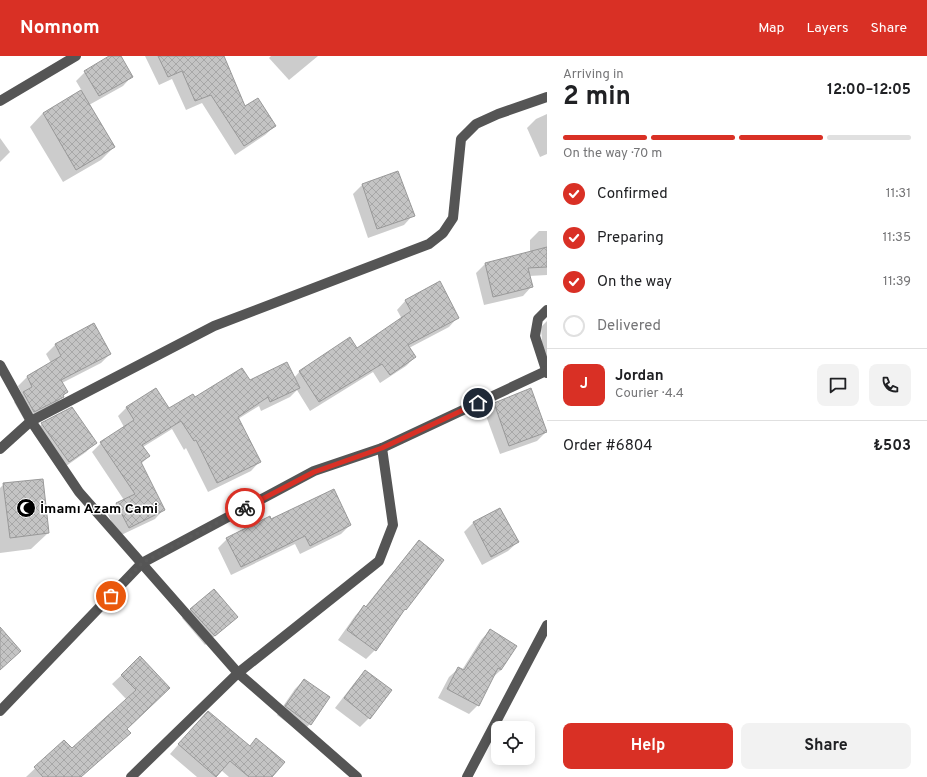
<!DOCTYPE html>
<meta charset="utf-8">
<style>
body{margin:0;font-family:Overpass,sans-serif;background:#f2f2f2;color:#202124;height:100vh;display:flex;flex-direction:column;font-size:15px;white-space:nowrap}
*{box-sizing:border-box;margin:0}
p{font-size:13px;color:#757577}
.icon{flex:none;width:22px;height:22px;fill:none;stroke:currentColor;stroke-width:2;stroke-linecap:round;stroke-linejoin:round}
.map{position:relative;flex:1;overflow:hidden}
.details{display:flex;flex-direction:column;background:#fff;width:380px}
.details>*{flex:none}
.buttons{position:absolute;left:491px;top:665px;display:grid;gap:8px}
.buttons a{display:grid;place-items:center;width:44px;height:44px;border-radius:8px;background:#fff;box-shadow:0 2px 10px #0003;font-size:20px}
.pin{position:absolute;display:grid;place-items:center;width:34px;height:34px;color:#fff;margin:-17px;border:2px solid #fff;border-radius:50%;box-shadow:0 1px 4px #0007}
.courier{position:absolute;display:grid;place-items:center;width:40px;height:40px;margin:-20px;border:3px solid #d93025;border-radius:50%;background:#fff;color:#222;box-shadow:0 1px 5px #0007}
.summary em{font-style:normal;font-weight:700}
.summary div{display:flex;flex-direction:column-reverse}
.summary{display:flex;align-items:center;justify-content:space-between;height:68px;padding:0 16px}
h1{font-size:26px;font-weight:700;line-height:30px}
.bar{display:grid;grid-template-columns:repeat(4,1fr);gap:6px 4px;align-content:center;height:48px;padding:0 16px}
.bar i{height:5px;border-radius:3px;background:#e0e0e0}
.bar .current{background:#d93025}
.bar p{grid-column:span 4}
.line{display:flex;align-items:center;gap:10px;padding:0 16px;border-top:1px solid #e0e0e0}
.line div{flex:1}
.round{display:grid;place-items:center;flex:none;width:42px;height:42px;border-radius:8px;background:#f2f2f2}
ol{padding:0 16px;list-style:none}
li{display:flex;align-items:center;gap:12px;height:44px}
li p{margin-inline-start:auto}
li .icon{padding:4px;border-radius:50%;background:#d93025;color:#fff;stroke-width:4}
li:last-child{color:#757577}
li i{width:22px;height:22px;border:2px solid #e0e0e0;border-radius:50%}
.button{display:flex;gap:8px;margin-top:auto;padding:8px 16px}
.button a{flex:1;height:46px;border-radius:8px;background:#d93025;color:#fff;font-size:16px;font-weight:700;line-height:46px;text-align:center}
.button a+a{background:#f2f2f2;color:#202124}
header{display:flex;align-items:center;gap:24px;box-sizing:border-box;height:56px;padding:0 20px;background:#d93025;color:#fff}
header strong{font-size:19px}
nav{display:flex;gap:22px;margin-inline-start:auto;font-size:14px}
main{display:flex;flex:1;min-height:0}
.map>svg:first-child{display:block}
.shadow{fill:#0003}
.building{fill:url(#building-cross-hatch);stroke:#999}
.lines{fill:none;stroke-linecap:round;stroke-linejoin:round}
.minor{stroke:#555;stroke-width:10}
.done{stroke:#595959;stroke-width:4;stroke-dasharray:0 7.2}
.route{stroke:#d93025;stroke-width:5}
.labels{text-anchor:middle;stroke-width:3;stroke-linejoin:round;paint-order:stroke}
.poi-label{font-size:14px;font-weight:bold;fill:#000;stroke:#fff;text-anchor:start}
</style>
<header>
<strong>Nomnom</strong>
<nav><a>Map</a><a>Layers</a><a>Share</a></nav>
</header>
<main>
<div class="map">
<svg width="547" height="721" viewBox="0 0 547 721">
<defs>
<pattern id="building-cross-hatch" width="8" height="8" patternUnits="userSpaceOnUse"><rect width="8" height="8" fill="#c4c4c4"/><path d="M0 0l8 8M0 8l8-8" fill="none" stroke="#a7a7a7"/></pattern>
</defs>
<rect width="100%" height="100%" fill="#fff"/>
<g class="shadow">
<polygon points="111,0 119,0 132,20 123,30 89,49 114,91 101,104 63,126 30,71 43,57 82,35 76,25 85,16"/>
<polygon points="145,0 223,0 245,51 275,70 265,79 235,99 202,47 186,54 172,23 159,29"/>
<polygon points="271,0 318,0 289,24 269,2"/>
<polygon points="547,58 547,98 540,101 527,72 536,63"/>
<polygon points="0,82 10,96 0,106"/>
<polygon points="398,116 413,159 404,169 368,182 353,138 362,129"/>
<polygon points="539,175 547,175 547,219 529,220 532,230 523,240 484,249 476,217 485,208 530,197 530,184"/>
<polygon points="406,244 458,261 449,271 409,292 415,301 406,310 380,327 373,316 310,355 297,334 290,341 261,355 259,350 238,363 260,405 251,415 208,436 186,392 184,394 172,373 143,391 149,400 141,408 164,453 155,463 119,480 107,457 116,448 124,444 92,396 101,387 124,371 118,360 127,351 169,354 195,343 250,325 294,322 300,315 356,293 402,263 397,254"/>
<polygon points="547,265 547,301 543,301 541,271"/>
<polygon points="94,268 110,298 101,307 62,327 67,336 54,350 25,365 14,346 22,338 18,330 27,321 51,307 46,298 55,289"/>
<polygon points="494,348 546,376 537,385 500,398 485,357"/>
<polygon points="42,368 95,387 86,396 59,415 33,377"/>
<polygon points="4,428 48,477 31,493 0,497 0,432"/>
<polygon points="500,453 518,486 508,495 482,509 464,476 473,467"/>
<polygon points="271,465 350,469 341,478 300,498 295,488 231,519 218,492 227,483"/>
<polygon points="419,486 405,553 400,558 375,594 366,603 338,584 355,560 364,550 365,551 410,495"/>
<polygon points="191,553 236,561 205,589 182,562"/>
<polygon points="490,574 515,590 501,614 491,623 478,649 469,658 438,642 449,621 459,612 462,614 481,584"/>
<polygon points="140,602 169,632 126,673 81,721 26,721 64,685 72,694 127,644 112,628"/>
<polygon points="365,616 369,662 360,671 335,652 356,625"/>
<polygon points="304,624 329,641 310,668 301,677 277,659 295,633"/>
<polygon points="199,665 271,721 229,721 221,714 215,721 197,721 170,698"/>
</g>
<g class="building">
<polygon points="109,0 121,0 133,21 99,40 84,15"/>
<polygon points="158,0 224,0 245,50 258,42 276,70 244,90 211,39 195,45 182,15 168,21"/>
<polygon points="81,34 115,91 76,114 43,57"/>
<polygon points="398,115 415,160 377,173 362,128"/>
<polygon points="547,191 547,211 528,212 533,231 493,241 485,207"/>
<polygon points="440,225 459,262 408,289 416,301 390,319 382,308 319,346 299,315 350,281 357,292 411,255 405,244"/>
<polygon points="94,267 111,298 61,324 68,336 63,339 64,341 34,356 23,336 32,331 27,320 61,300 55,288"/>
<polygon points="287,306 300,332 270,346 268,341 238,361 261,406 217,427 196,384 194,385 181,365 142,389 150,400 141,406 165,454 129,472 116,447 135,438 100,386 134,364 126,351 156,332 169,352 193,338 195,341 242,312 250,324"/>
<polygon points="531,332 547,376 509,390 494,347"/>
<polygon points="72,351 97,387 69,406 41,367"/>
<polygon points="43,423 49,477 10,482 3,427"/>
<polygon points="334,433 351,469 310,490 305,480 241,511 226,482 270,460 271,463"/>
<polygon points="500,452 519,486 491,501 473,466"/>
<polygon points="419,484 444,504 406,554 405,553 376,595 347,574 364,549 366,551"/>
<polygon points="214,533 238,561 215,580 190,553"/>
<polygon points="0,571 21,595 0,614"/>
<polygon points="490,573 517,590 501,614 498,612 479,650 447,633 458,611 464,614"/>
<polygon points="140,600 170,632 127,673 131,677 81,721 43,721 34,711 64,684 72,692 136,634 121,619"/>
<polygon points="365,614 392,634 370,663 344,642"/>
<polygon points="304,623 330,641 311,669 285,650"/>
<polygon points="208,655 250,690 256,682 285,706 272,721 249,721 230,705 216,721 178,688"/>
</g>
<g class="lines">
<g class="minor">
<polyline points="0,45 76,0"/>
<polyline points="547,254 538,263 535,280 547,317"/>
<polyline points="0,309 31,365 79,436 238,617 357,721"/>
<polyline points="0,393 31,365 214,270 429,188 443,177 453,162 461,83 476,68 498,58 547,41"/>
<polyline points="0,655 142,507 314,415 382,392 546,315"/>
<polyline points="131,721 238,617 379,505 393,469 382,392"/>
<polyline points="467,721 547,569"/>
</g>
</g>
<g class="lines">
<polyline class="done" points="111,540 142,507 245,452"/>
<polyline class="route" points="245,452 314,416 382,392 478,347"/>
</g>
<defs>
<g id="mosque-disc" transform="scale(1)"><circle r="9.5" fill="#000" stroke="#fff"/><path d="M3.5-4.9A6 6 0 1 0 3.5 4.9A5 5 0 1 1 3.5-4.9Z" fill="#fff"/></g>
</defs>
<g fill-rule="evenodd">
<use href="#mosque-disc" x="26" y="452"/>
</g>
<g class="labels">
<g class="poi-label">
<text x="40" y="457">İmamı Azam Cami</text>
</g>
</g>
</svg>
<div class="buttons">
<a><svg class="icon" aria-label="locate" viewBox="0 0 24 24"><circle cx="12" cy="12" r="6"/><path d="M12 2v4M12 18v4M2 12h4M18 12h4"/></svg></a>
</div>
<div class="pin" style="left:111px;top:540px;background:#ea580c"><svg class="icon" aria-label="bag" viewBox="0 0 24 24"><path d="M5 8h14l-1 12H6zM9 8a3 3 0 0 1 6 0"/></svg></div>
<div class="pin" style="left:478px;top:347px;background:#1f2937"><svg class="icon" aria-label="home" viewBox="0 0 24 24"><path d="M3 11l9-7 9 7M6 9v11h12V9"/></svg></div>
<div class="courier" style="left:245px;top:452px"><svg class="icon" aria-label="bike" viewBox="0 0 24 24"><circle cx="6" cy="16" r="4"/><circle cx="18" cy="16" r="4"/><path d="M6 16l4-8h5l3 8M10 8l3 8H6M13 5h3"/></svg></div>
</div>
<section class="details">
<div class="summary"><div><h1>2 min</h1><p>Arriving in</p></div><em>12:00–12:05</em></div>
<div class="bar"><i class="current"></i><i class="current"></i><i class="current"></i><i></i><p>On the way · 70 m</p></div>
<ol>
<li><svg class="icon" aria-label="check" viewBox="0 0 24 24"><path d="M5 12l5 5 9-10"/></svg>Confirmed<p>11:31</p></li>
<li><svg class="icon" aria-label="check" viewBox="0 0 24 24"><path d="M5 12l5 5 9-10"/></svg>Preparing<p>11:35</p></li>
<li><svg class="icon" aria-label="check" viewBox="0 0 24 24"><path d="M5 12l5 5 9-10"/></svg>On the way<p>11:39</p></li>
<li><i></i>Delivered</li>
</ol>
<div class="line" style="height:72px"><b class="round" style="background:#d93025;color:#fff">J</b><div><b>Jordan</b><p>Courier · 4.4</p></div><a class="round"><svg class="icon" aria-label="chat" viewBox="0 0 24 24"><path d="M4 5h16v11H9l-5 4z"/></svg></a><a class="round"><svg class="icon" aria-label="phone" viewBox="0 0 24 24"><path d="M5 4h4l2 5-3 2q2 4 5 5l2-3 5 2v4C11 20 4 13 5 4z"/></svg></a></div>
<div class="line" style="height:52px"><div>Order #6804</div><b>₺503</b></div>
<div class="button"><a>Help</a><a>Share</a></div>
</section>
</main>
